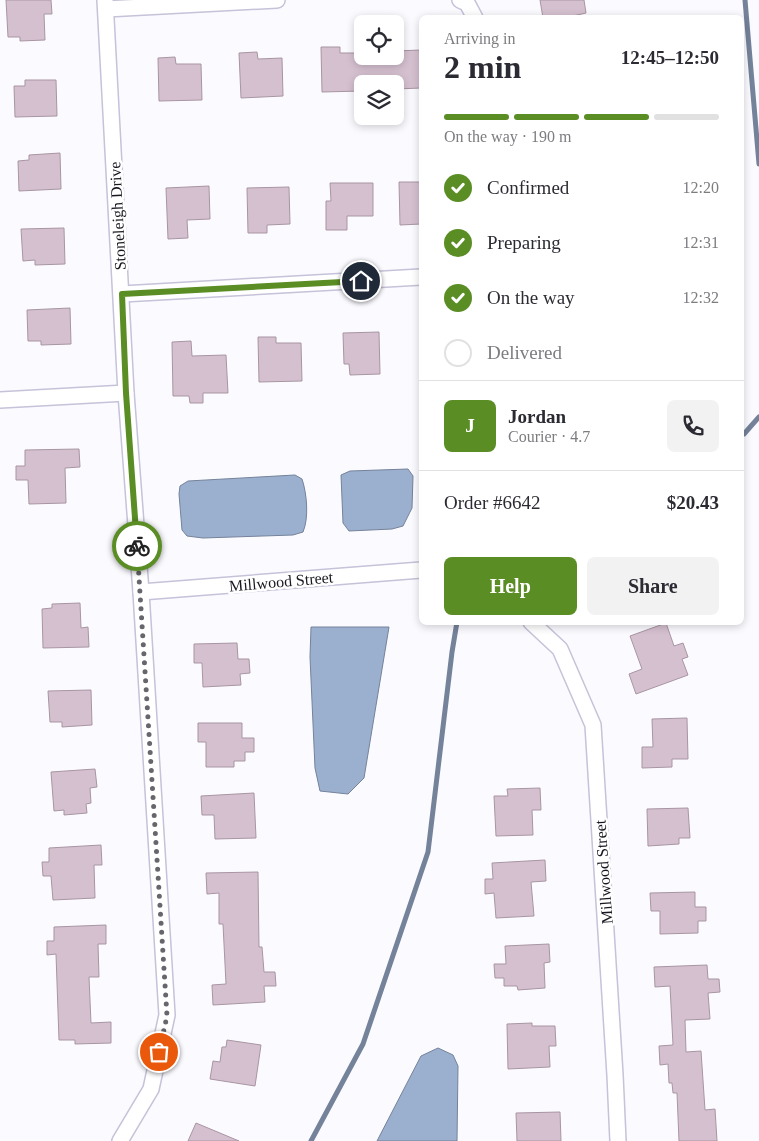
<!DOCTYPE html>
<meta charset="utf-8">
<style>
body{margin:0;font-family:"Times New Roman",serif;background:#f2f2f3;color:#2b2b33;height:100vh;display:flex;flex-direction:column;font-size:19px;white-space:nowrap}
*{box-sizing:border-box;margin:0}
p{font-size:16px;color:#7c7c81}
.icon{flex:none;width:28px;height:28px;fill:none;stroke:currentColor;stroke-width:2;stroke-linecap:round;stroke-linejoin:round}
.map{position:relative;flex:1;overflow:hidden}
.sheet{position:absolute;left:419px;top:15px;width:325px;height:610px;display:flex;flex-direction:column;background:#fff;border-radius:8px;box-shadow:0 2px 8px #0003}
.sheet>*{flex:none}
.buttons{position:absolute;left:354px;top:15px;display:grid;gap:10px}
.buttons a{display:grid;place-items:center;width:50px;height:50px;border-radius:8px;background:#fff;box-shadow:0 2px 8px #0003;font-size:25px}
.pin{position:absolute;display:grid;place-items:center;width:42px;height:42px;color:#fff;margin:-21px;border:2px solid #fff;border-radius:50%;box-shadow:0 1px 5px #0007}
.courier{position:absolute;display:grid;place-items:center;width:50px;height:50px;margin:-25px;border:4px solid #5a8d24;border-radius:50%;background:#fff;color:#222;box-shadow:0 1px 6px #0007}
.summary em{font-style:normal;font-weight:700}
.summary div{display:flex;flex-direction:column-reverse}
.summary{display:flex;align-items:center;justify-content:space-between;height:85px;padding:0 25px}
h1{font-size:32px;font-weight:700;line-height:38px}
.bar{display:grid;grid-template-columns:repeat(4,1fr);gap:8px 5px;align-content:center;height:60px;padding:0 25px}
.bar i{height:6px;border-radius:4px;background:#e1e1e2}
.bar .current{background:#5a8d24}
.bar p{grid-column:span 4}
.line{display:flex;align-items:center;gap:12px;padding:0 25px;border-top:1px solid #e1e1e2}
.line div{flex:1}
.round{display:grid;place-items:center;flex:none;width:52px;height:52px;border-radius:8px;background:#f2f2f3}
ol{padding:0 25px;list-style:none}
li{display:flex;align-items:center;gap:15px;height:55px}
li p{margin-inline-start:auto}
li .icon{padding:5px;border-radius:50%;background:#5a8d24;color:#fff;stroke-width:4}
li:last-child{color:#7c7c81}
li i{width:28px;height:28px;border:2px solid #e1e1e2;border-radius:50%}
.primary-button{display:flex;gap:10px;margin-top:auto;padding:10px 25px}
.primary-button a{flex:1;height:58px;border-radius:8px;background:#5a8d24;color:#fff;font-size:20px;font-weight:700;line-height:58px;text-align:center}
.primary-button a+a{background:#f2f2f3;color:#2b2b33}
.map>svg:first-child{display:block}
.water{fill:#9bb0ce;stroke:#74829a}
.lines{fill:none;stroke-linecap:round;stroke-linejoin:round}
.stream{stroke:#74829a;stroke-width:5}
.building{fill:#d5c0d0;stroke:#a895a3}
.street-casing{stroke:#c6c2d9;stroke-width:18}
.street{stroke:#fff;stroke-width:15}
.done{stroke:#68666d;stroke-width:5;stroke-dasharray:0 9}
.route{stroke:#5a8d24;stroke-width:6}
.labels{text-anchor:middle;stroke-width:5;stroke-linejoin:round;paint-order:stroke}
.street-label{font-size:16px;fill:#19171f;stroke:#fff}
</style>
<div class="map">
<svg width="759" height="1141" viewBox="0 0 759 1141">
<rect width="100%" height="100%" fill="#fbfaff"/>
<g class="water">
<polygon points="408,469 413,476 412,508 403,526 392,529 349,531 343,523 341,475 350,471"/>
<path d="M 295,475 L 302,479 C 307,494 309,518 303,532 L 293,535 L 203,538 L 187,536 L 182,530 L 179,494 L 180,486 L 188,481 Z"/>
<polygon points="311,627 389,627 364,778 348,794 320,791 315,768 310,657"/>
<polygon points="438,1048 453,1055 458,1066 457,1141 377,1141 421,1056"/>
</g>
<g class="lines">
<g class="stream">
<polyline points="745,0 759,164"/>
<polyline points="741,434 744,434 759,417"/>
<polyline points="311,1141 363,1044 428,852 452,652 457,622"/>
</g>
</g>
<g class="building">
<polygon points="6,0 51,0 52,14 44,14 45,40 20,41 20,37 8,37"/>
<polygon points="540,0 584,0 586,13 564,18 543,18"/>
<polygon points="321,47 340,47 340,53 362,53 362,56 395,56 395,51 421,50 421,88 396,89 396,83 362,84 362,91 322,92"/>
<polygon points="257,52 258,59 282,58 283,96 241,98 239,53"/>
<polygon points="175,57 176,64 201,64 202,100 159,101 158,58"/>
<polygon points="25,80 56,80 57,116 15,117 14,86 25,86"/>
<polygon points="60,153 61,189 19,191 18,161 29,160 29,155"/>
<polygon points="399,182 421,182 421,224 400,225"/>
<polygon points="330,183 373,183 373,216 347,216 347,230 326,230 326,201 331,201"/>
<polygon points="209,186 210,219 187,220 188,238 168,239 166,188"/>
<polygon points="289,187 290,224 267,225 267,233 248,233 247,188"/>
<polygon points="64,228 65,264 35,265 35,260 23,261 21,229"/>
<polygon points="70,308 71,344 41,345 41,341 28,341 27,310"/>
<polygon points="379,332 380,374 350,375 349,364 344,364 343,333"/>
<polygon points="258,337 276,337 276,343 301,343 302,381 259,382"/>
<polygon points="191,341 192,356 226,355 228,393 203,393 203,403 190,403 189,396 173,396 172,342"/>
<polygon points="79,449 80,467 65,468 66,503 29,504 28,480 16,480 16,466 25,466 25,450"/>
<polygon points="80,603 81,628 88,627 89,647 43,648 42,609 52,608 52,604"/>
<polygon points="666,623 674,646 683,643 688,657 682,659 688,675 636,694 629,674 642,669 630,636"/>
<polygon points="237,643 238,659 249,659 250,673 240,674 241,685 203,687 202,663 194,663 194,644"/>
<polygon points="91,690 92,725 62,727 62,722 50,722 48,691"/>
<polygon points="687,718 688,759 672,759 672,767 642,768 642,747 653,747 652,719"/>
<polygon points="198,723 242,723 242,738 254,738 254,752 245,752 245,761 234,761 234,767 206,767 206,742 198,742"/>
<polygon points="95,769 97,787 90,788 91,803 86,804 87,813 64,815 64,810 54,811 51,772"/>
<polygon points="540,788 541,810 532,810 533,835 496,836 494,796 508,796 507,789"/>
<polygon points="254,793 256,838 215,839 214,815 202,815 201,796"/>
<polygon points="688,808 690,838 679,838 679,844 648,846 647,809"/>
<polygon points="101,845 102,865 94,865 95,898 53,900 51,876 43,876 42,862 49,862 49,848"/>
<polygon points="545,860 546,881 531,882 534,916 496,918 494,893 485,894 485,879 493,879 492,863"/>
<polygon points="258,872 259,947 262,947 264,972 275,972 276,986 264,986 265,1002 213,1005 212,985 226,984 223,924 219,924 219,893 207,894 206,873"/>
<polygon points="695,892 695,907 706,907 706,921 698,921 698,933 660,934 660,911 651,911 650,893"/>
<polygon points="106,925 106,944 98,944 99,977 89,977 91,1023 111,1022 111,1043 75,1044 75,1040 59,1040 56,954 47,955 47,941 54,941 54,927"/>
<polygon points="549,944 550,962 544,963 545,988 518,990 517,986 504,986 504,978 495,978 494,964 506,964 505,946"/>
<polygon points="707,965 708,979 719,979 720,992 708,993 710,1019 685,1020 686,1052 701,1051 705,1110 715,1109 717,1141 679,1141 677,1093 673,1093 672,1083 669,1083 668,1064 660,1065 659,1046 673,1045 670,986 655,987 654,967"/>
<polygon points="532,1023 532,1026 555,1026 556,1046 549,1046 550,1067 508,1069 507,1024"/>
<polygon points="227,1040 261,1045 255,1086 210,1079 213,1061 220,1062 222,1047 226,1047"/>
<polygon points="560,1112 561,1141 517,1141 516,1113"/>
<polygon points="196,1123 239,1141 188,1141"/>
</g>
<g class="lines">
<g class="street-casing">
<g id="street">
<polyline points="105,0 126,393 141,592 167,1015 151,1089 120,1141"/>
<polyline points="460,0 467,3 475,18"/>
<polyline points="106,9 277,0"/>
<polyline points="122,294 421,277"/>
<polyline points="0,400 126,393"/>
<polyline points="141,592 421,570"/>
<polyline points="531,622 560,649 593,725 615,1075 618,1141"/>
</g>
</g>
<use href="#street" class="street"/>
</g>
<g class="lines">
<polyline class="done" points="137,546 167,1016 159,1052"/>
<polyline class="route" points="137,546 126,393 122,294 361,281"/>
</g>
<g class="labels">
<g class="street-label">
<text transform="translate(117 216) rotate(-93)" y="6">Stoneleigh Drive</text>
<text transform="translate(281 581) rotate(-5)" y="6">Millwood Street</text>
<text transform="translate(603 872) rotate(-94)" y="6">Millwood Street</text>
</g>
</g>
</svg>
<div class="buttons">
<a><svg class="icon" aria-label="locate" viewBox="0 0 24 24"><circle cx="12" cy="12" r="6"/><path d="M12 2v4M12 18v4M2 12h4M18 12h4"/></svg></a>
<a><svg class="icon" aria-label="layers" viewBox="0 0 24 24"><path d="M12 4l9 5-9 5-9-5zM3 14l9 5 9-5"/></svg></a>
</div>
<div class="pin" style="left:159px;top:1052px;background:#ea580c"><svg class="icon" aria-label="bag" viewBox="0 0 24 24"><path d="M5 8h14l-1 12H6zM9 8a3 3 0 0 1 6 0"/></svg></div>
<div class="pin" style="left:361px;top:281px;background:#1f2937"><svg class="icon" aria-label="home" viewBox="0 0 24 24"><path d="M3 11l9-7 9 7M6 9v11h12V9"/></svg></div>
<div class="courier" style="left:137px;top:546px"><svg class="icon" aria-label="bike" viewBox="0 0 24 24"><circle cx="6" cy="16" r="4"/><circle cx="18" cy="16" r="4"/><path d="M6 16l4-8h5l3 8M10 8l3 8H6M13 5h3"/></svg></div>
<section class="sheet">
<div class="summary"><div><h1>2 min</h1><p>Arriving in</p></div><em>12:45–12:50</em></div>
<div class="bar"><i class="current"></i><i class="current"></i><i class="current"></i><i></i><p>On the way · 190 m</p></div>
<ol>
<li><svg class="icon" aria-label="check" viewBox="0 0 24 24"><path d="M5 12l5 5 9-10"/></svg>Confirmed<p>12:20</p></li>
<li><svg class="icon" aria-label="check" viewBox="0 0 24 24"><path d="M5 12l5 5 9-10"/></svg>Preparing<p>12:31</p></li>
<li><svg class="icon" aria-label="check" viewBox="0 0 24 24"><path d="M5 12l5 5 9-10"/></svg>On the way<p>12:32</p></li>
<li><i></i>Delivered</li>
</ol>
<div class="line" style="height:90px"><b class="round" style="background:#5a8d24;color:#fff">J</b><div><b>Jordan</b><p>Courier · 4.7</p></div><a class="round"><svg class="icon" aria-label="phone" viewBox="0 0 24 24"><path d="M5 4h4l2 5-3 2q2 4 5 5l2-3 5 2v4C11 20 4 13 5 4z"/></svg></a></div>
<div class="line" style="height:65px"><div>Order #6642</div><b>$20.43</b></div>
<div class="primary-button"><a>Help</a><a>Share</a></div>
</section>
</div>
